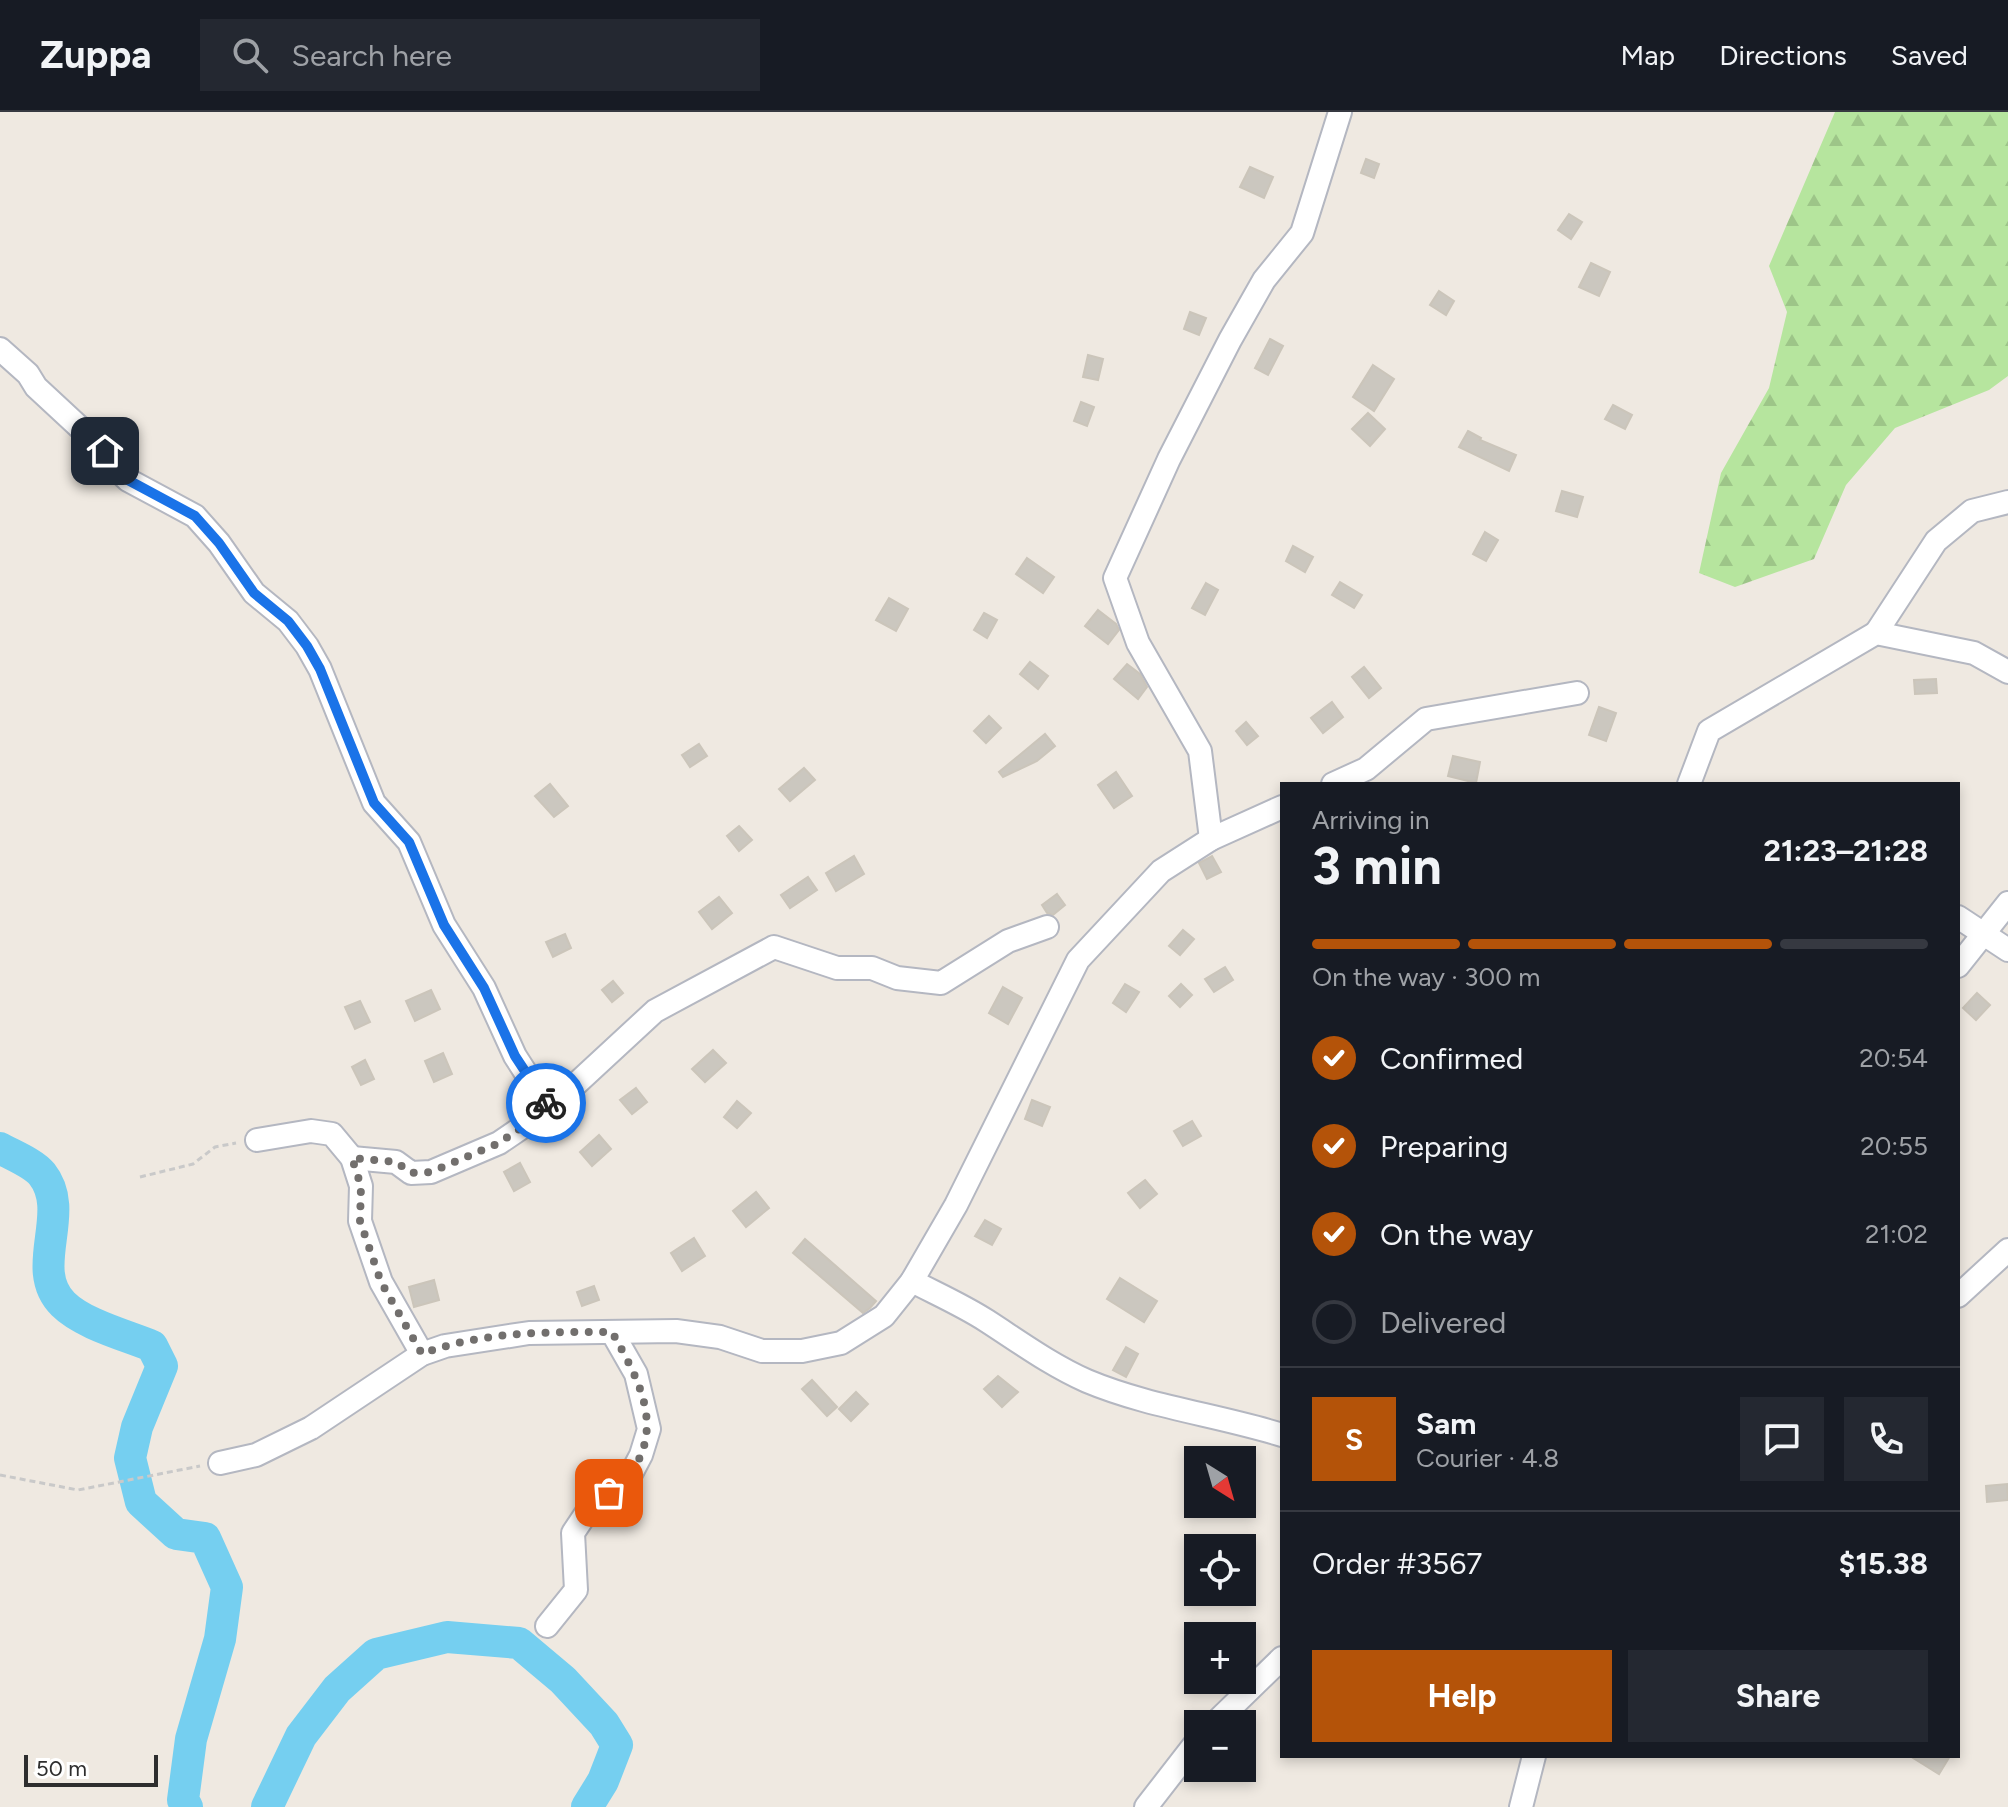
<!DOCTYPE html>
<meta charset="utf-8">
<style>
body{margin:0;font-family:Figtree,sans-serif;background:#242831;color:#f1f3f6;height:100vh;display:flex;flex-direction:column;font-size:30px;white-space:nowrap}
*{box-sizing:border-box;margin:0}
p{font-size:26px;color:#9ea1a6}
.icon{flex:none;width:44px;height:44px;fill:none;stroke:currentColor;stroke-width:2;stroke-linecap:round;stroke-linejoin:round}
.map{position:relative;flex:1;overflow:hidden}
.panel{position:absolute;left:1280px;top:670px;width:680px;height:976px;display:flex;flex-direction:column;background:#171b24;border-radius:0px;box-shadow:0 4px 12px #0003}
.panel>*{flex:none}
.needle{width:52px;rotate:143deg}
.fabs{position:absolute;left:1184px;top:1334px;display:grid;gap:16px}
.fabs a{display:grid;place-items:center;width:72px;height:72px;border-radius:0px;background:#171b24;box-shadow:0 4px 12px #0003;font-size:40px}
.scale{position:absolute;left:24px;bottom:20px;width:134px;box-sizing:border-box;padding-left:8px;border:4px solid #2e2e2e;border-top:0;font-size:22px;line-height:28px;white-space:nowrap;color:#2e2e2e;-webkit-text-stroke:6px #fff;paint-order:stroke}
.pin{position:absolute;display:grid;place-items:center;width:68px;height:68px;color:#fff;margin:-34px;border-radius:16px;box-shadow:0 4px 12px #0006}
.courier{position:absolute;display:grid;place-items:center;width:80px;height:80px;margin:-40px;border:6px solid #1a73e8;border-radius:50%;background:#fff;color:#222;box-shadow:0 2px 10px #0007}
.overview em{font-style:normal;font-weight:700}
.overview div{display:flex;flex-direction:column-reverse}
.overview{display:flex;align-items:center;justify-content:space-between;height:136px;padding:0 32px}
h1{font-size:52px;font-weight:700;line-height:60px}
.bar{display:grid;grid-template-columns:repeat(4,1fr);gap:12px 8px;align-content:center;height:96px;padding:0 32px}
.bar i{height:10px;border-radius:6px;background:#363941}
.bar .on{background:#b45309}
.bar p{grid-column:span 4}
.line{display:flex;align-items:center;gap:20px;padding:0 32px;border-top:2px solid #363941}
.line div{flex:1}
.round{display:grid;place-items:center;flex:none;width:84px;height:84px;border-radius:0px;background:#242831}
ol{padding:0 32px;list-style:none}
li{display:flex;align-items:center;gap:24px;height:88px}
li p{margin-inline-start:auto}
li .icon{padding:8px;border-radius:50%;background:#b45309;color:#fff;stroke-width:4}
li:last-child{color:#9ea1a6}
li i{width:44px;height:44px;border:4px solid #363941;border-radius:50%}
.action{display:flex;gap:16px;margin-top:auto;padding:16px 32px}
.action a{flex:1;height:92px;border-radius:0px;background:#b45309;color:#fff;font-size:32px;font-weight:700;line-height:92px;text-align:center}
.action a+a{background:#242831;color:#f1f3f6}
header{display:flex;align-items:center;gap:48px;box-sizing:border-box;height:112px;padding:0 40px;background:#171b24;border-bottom:2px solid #363941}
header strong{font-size:38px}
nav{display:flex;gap:44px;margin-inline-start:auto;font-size:28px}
.search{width:560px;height:72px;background:#242831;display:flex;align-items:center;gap:20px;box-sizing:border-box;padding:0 28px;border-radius:0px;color:#9ea1a6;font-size:30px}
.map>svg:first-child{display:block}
.forest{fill:url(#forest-firs)}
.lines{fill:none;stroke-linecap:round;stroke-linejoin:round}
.river{stroke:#75cff0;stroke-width:32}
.building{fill:#cbc7bf;stroke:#cbc5ba;stroke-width:2}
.minor-casing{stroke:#b4b7c1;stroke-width:26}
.path{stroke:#c9c9c9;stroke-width:3;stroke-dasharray:6 4;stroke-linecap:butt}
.minor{stroke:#fff;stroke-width:22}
.done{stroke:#726f6d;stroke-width:8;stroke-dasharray:0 14.4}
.route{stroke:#1a73e8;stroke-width:10}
</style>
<header>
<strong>Zuppa</strong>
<div class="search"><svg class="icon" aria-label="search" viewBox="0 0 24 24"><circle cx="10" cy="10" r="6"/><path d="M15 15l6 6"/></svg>Search here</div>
<nav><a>Map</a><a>Directions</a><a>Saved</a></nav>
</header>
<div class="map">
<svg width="2008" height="1695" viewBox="0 0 2008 1695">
<defs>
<pattern id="forest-firs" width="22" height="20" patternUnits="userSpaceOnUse" patternTransform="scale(2)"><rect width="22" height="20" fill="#b6e59e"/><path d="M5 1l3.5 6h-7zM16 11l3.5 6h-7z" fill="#9dc588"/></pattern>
</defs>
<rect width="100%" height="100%" fill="#efe9e1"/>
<polygon class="forest" points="1835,0 2008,0 2008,264 1989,278 1895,316 1846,373 1814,447 1735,475 1699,461 1721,361 1769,276 1787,200 1769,154"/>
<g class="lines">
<g class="river">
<path d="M 0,1036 C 12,1043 33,1051 42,1062 C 73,1101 27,1156 63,1192 C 83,1212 125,1223 152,1234 L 162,1254 L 137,1315 L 130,1346 L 141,1390 L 176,1422 L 205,1426 L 227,1475 L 220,1527 L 191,1627 L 183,1688 L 187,1695"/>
<polyline points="267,1695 301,1624 337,1577 376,1542 447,1525 519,1531 563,1568 604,1612 617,1633 603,1669 587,1695"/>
</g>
</g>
<g class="building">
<polygon points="1366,47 1379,52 1374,66 1361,61"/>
<polygon points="1250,55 1273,65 1264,86 1240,75"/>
<polygon points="1569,102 1582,110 1571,127 1558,118"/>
<polygon points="1591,151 1610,160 1599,184 1579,175"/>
<polygon points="1439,179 1454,189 1446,203 1430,193"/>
<polygon points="1190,200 1206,206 1199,223 1184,217"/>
<polygon points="1270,227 1283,234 1268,263 1255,256"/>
<polygon points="1088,243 1103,247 1098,268 1083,265"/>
<polygon points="1373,253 1394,267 1374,299 1353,285"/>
<polygon points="1081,290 1094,295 1087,314 1074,309"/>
<polygon points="1613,293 1632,303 1625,317 1605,307"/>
<polygon points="1368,301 1385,317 1370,334 1352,317"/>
<polygon points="1468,319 1481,326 1480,328 1516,343 1509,359 1459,335"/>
<polygon points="1562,379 1583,385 1577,405 1556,399"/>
<polygon points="1485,420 1498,428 1486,449 1473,442"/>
<polygon points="1293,434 1313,445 1305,460 1286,449"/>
<polygon points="1027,446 1054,465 1043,481 1016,462"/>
<polygon points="1340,470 1362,483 1354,496 1332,483"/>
<polygon points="1206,471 1218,478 1205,503 1192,496"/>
<polygon points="889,486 908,497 896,519 876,508"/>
<polygon points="1098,498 1116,512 1119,518 1108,532 1085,514"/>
<polygon points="984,501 997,508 987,526 974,518"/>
<polygon points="1030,550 1048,564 1038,577 1020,562"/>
<polygon points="1127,552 1140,562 1147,575 1138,587 1114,567"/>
<polygon points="1364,555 1381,576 1369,586 1352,565"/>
<polygon points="1936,567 1937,581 1915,582 1914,568"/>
<polygon points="1332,590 1343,605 1323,621 1311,606"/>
<polygon points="1599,595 1616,601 1606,629 1589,623"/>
<polygon points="989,604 1001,616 986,631 974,619"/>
<polygon points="1246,610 1258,624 1247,633 1236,619"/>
<polygon points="1045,622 1055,634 1037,649 1003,665 999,660"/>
<polygon points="699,632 707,644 690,655 682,643"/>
<polygon points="1453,644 1480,650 1476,671 1448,664"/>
<polygon points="804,656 815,668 790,689 779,677"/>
<polygon points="1116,660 1132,684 1114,696 1098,673"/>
<polygon points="550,672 568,694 554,705 535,684"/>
<polygon points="739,714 752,728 739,739 727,724"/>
<polygon points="854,744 864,762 836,779 826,761"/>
<polygon points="1212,744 1221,760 1207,767 1199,751"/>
<polygon points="808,765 817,778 790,796 781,783"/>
<polygon points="1057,782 1065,793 1053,803 1047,801 1042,793"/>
<polygon points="719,785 732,801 712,817 699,800"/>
<polygon points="1183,818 1194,827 1180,843 1169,834"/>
<polygon points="565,822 571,836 553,845 546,830"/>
<polygon points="1225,855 1233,868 1214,880 1205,867"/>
<polygon points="613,869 623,881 612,890 602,878"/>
<polygon points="1125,872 1139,880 1126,900 1113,891"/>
<polygon points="1181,872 1192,883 1180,895 1169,884"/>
<polygon points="1003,875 1022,886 1008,912 989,901"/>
<polygon points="431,878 440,897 415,909 406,889"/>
<polygon points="1977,881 1990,893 1976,908 1963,896"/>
<polygon points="360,889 370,910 355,917 345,895"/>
<polygon points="713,938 726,951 705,970 692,957"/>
<polygon points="443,941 452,962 434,970 425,949"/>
<polygon points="365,948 374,967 361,973 352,955"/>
<polygon points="636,976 647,990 632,1002 620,988"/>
<polygon points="1032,988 1050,995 1042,1014 1025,1007"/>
<polygon points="737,989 751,1001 737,1016 724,1005"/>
<polygon points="1192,1009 1201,1024 1183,1034 1174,1019"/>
<polygon points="599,1023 611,1037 592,1054 580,1040"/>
<polygon points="520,1051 530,1070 514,1079 504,1060"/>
<polygon points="1145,1068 1157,1082 1140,1096 1128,1081"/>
<polygon points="756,1080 769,1096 746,1115 733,1099"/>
<polygon points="985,1108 1001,1117 992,1133 975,1124"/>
<polygon points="694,1126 705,1144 682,1159 671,1141"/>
<polygon points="805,1127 876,1189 870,1196 863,1201 793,1141"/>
<polygon points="1120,1166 1157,1189 1144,1210 1107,1187"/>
<polygon points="434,1168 439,1188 414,1195 409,1175"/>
<polygon points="594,1174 599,1188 582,1194 577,1180"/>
<polygon points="1126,1235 1138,1242 1126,1265 1113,1258"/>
<polygon points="998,1264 1018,1280 1002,1295 984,1277"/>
<polygon points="812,1268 837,1295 827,1304 802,1277"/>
<polygon points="856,1280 868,1292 851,1309 839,1297"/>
<polygon points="2007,1372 2008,1388 1987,1390 1986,1374"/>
<polygon points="1910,1644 1950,1644 1939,1662"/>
</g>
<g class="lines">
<g class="minor-casing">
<g id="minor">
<polyline points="0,237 28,262 36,275 105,339 111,352 128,368 195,404 219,431 254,481 288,509 307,534 320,557 374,691 409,730 444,813 484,876 515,944 549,997"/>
<polyline points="1876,521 1936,429 1972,399 2008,390"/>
<polyline points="1333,672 1366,657 1426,607 1577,581"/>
<polyline points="1689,672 1709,619 1876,521 1974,541 2008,560"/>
<polyline points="1211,727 1200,639 1138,531 1115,466 1169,347 1230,228 1264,168 1302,121 1340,0"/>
<polyline points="1958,805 2008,838"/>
<polyline points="1958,854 2008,791"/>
<polyline points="257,1028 311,1019 332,1022 352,1046 361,1074 360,1109 381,1170 422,1242"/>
<polyline points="352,1046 396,1050 411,1061 431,1060 499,1031 549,997 655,899 774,835 837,856 872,856 897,866 941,871 1008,829 1047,815"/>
<path d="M 912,1169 C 937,1182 964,1194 987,1209 C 1021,1231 1051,1253 1087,1269 C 1149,1295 1218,1303 1282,1323"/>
<polyline points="1958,1184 2008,1138"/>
<polyline points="220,1351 256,1343 311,1316 422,1242 445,1234 529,1221 676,1219 720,1225 762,1239 802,1239 841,1231 884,1204 912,1169 956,1093 1078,848 1161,759 1211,727 1282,695"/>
<polyline points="547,1514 576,1478 573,1421 587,1400 631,1362 641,1343 649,1317 636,1262 612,1220"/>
<polyline points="1214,1612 1282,1546"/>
<polyline points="1146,1695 1198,1628"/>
<polyline points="1521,1695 1534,1644"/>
</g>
</g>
<g class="path">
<polyline points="140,1065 193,1052 215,1035 236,1031"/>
<polyline points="0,1363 78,1378 200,1354"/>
</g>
<use href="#minor" class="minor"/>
</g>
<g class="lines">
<path class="done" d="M 546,991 L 549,997 L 499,1031 L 431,1060 L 411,1061 L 396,1050 L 352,1046 L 361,1074 L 360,1109 L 381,1170 L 422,1242 C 482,1219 548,1220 612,1220 C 636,1263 665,1312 632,1359 C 627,1368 617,1374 609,1381"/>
<polyline class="route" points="105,339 111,352 128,368 195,404 219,431 254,481 288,509 307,534 320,557 374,691 409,730 444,813 484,876 515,944 546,991"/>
</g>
</svg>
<div class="fabs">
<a><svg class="needle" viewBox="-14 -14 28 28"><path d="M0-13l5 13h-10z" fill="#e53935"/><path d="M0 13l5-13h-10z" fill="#9ea1a6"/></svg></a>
<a><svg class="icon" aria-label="locate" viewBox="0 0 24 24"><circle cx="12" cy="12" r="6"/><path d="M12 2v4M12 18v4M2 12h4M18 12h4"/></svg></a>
<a>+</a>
<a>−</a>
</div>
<div class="scale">50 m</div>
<div class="pin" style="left:609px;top:1381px;background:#ea580c"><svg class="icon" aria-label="bag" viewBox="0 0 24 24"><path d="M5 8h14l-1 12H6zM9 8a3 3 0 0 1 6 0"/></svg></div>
<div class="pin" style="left:105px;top:339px;background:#1f2937"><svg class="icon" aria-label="home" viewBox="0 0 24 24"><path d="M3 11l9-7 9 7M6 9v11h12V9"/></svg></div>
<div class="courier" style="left:546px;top:991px"><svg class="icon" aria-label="bike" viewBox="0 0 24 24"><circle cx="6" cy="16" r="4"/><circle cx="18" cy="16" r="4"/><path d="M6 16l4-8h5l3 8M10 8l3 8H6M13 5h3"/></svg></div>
<section class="panel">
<div class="overview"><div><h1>3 min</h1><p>Arriving in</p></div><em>21:23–21:28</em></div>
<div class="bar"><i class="on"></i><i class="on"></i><i class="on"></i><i></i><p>On the way · 300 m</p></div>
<ol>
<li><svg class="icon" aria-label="check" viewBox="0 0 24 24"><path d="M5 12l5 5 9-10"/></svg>Confirmed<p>20:54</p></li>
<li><svg class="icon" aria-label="check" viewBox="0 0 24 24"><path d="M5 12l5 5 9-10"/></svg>Preparing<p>20:55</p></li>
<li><svg class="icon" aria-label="check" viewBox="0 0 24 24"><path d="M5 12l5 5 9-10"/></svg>On the way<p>21:02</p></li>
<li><i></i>Delivered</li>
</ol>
<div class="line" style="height:144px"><b class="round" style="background:#b45309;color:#fff">S</b><div><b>Sam</b><p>Courier · 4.8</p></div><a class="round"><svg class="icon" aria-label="chat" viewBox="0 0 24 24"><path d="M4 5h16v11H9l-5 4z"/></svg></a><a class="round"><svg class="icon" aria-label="phone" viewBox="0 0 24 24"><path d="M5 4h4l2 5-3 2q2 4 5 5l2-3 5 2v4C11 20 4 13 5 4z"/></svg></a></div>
<div class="line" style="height:104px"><div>Order #3567</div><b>$15.38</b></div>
<div class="action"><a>Help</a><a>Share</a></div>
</section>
</div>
